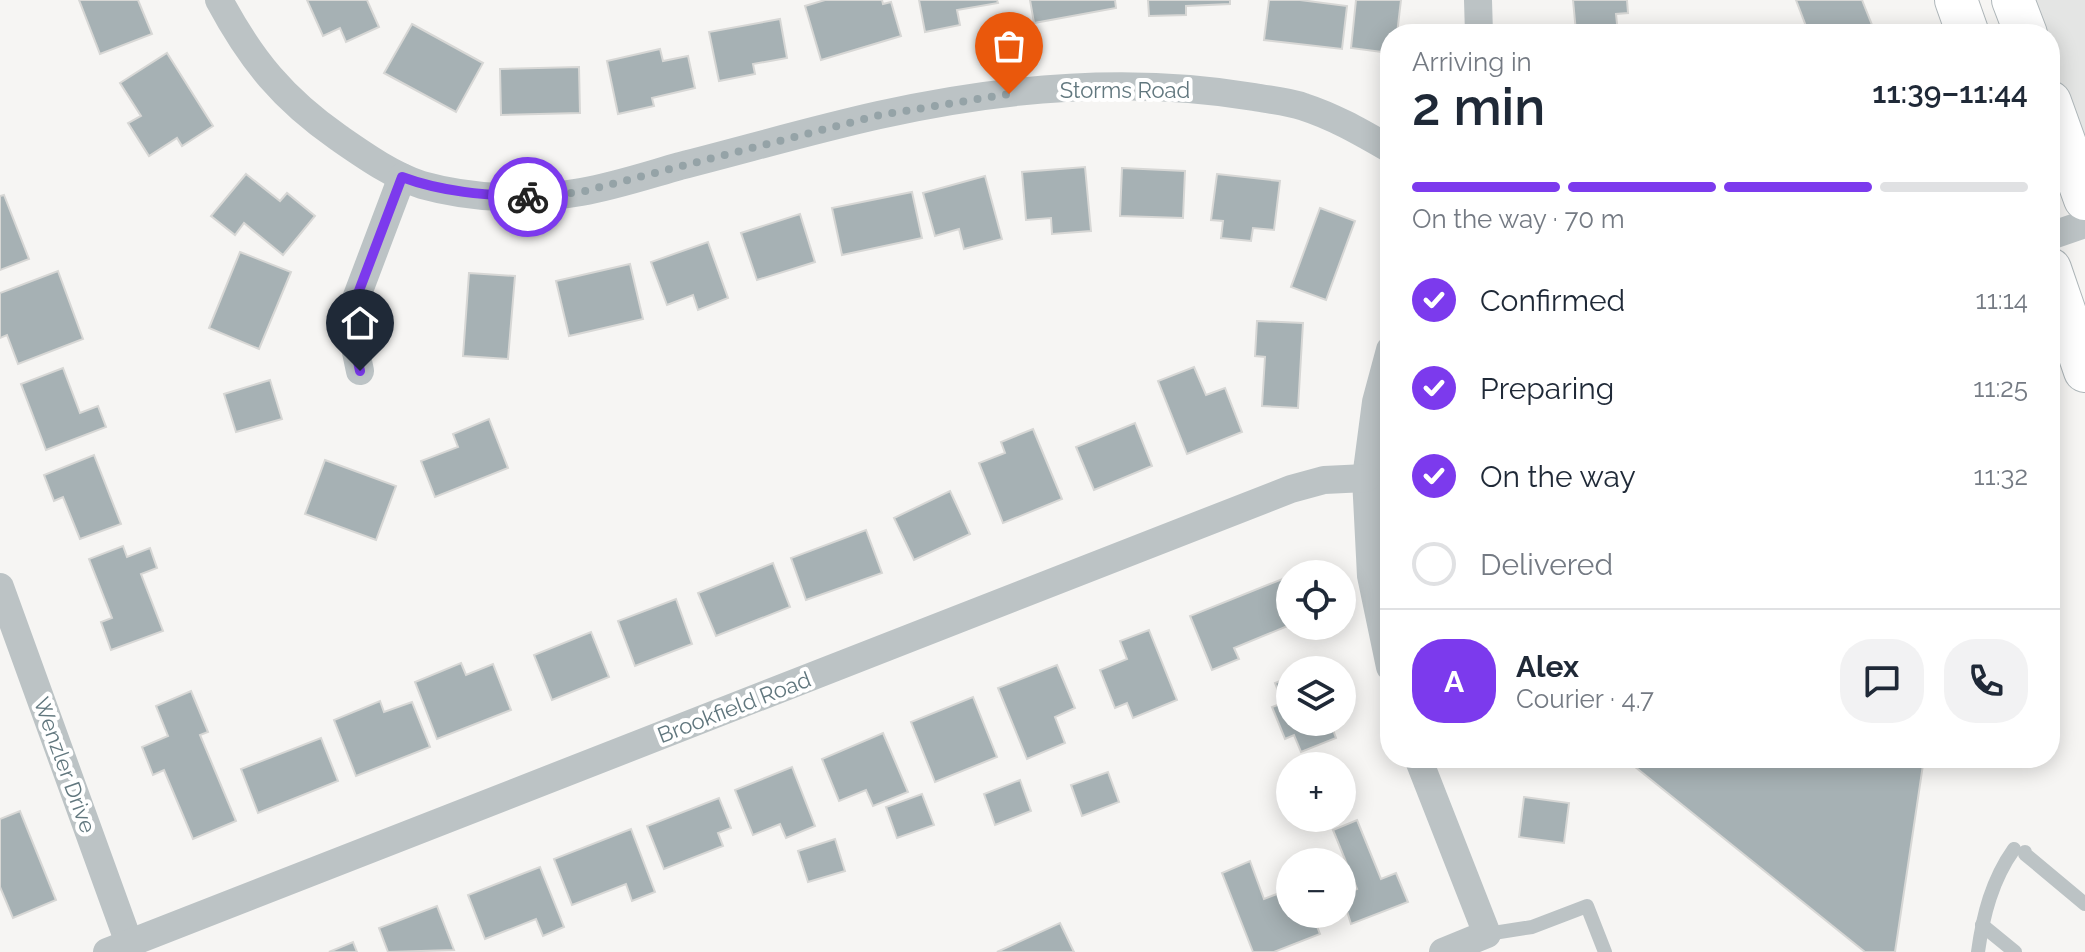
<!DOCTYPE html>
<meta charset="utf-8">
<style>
body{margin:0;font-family:Raleway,sans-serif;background:#f2f2f3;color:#1f2937;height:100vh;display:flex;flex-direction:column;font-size:30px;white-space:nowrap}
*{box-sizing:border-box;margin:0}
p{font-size:26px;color:#747a83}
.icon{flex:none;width:44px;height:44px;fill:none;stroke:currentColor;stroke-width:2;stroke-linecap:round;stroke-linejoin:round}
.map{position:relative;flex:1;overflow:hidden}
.panel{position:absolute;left:1380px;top:24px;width:680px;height:744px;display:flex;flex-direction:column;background:#fff;border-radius:32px;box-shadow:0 4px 20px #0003}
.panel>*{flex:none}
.tools{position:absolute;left:1276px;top:560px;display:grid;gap:16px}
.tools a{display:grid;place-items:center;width:80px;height:80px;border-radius:50%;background:#fff;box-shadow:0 4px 20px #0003;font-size:40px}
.pin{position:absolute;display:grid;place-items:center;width:68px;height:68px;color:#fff;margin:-82px -34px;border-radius:50% 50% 50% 0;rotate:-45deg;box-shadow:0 0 8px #0007}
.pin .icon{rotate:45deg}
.courier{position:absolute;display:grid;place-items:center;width:80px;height:80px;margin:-40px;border:6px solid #7c3aed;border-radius:50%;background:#fff;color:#222;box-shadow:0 2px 10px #0007}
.headline em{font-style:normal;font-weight:600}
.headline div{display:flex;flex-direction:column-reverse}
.headline{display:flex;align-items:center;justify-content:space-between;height:136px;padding:0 32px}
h1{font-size:52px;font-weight:600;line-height:60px}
.bar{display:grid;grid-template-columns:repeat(4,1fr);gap:12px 8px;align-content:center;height:96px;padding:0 32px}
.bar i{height:10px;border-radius:6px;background:#e0e1e3}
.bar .active{background:#7c3aed}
.bar p{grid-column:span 4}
.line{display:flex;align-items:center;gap:20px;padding:0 32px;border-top:2px solid #e0e1e3}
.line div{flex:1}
.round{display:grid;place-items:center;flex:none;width:84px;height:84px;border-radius:32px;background:#f2f2f3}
ol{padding:0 32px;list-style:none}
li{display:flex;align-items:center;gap:24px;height:88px}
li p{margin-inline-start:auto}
li .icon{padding:8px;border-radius:50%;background:#7c3aed;color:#fff;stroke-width:4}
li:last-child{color:#747a83}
li i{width:44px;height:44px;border:4px solid #e0e1e3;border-radius:50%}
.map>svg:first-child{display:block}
.built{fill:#e4e5e4}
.building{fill:#a6b1b4;stroke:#d7d7d5;stroke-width:2}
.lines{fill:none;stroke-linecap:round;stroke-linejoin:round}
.secondary-casing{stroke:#afb7ba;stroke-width:44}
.service{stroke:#bcc3c5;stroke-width:14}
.minor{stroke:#bcc3c5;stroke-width:28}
.secondary{stroke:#fff;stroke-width:42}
.done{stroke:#95a3a7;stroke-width:8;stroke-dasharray:0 14.4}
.route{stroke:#7c3aed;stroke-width:10}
.labels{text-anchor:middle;stroke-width:8;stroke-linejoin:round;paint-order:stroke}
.street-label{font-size:22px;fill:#61777e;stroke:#fff}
</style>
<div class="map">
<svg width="2085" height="952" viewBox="0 0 2085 952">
<rect width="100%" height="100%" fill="#f6f5f3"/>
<polygon class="built" points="2013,0 2085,0 2085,199 2050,102 2050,34 2026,34"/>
<g class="building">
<polygon points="79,0 138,0 152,34 100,54"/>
<polygon points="307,0 367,0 379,27 346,42 340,28 323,36"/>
<polygon points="825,0 882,0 883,4 891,2 901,36 821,60 805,6"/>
<polygon points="919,0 997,0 998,3 957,10 960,25 925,32"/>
<polygon points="1030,0 1115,0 1116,8 1034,23"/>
<polygon points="1148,0 1230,0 1230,4 1186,6 1186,15 1149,16"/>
<polygon points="1269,0 1300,0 1347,6 1342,49 1264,40"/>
<polygon points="1356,0 1401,0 1397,34 1390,34 1390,53 1351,48"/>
<polygon points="1573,0 1627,0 1628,13 1616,14 1618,34 1557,34 1576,32"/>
<polygon points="1796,0 1862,0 1872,25 1849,34 1809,34"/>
<polygon points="780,19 787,58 753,64 755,74 719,81 709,32"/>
<polygon points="412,24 483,63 456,112 384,73"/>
<polygon points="660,49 663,61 688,56 695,88 652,98 654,106 618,114 607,61"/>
<polygon points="167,53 213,126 182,146 177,138 149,156 128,123 141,116 120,83"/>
<polygon points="579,67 580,113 501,115 500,69"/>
<polygon points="1085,167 1091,231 1052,234 1051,218 1026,220 1022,172"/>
<polygon points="1122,168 1185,171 1183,218 1120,216"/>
<polygon points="246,174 280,201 287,193 315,216 283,255 244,223 235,235 211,216"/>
<polygon points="1217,174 1280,181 1274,230 1253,228 1251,241 1221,238 1223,221 1211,220"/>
<polygon points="985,176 1002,239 964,249 959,229 935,236 923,193"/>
<polygon points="912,192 922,238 842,255 832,208"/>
<polygon points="4,195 29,259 0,270 0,196"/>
<polygon points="1320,208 1355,221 1326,300 1291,287"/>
<polygon points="800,214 815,262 757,280 741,233"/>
<polygon points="708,242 728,298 698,310 693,295 667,305 651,262"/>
<polygon points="240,252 291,272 259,349 209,328"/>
<polygon points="630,264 643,319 569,336 556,281"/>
<polygon points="58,271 83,339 18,364 7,335 0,338 0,293"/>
<polygon points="469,273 515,276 508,359 463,356"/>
<polygon points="1257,321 1303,323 1298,408 1262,406 1265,357 1255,356"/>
<polygon points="1194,367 1206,395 1225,388 1242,432 1187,454 1158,381"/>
<polygon points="63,368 80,413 98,406 106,427 46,450 21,384"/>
<polygon points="270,380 282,419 236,432 224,394"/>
<polygon points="489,419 508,468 435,497 421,461 458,447 453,434"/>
<polygon points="1135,423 1152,466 1094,490 1076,447"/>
<polygon points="1033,429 1062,499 1003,523 979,463 1005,453 1001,442"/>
<polygon points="94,455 121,524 80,539 63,497 54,501 44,475"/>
<polygon points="325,460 396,486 376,540 305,514"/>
<polygon points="950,491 970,534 914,560 894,518"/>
<polygon points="866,530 882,573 806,600 791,558"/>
<polygon points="123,546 127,557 150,548 157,568 141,574 163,631 111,650 101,622 112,618 89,559"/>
<polygon points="773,563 790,607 716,636 698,593"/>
<polygon points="1290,576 1290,625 1234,648 1239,659 1212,670 1190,616"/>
<polygon points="676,599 692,644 635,666 618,621"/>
<polygon points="1149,630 1177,700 1133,718 1127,703 1115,708 1100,670 1127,659 1120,641"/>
<polygon points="591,632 609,677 552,700 534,655"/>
<polygon points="461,663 466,675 493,664 511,710 437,739 415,682"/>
<polygon points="1057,665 1075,708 1055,717 1065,743 1027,759 998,688"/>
<polygon points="1290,677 1290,722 1330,722 1336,738 1301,752 1294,735 1285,739 1272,707 1283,703 1275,683"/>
<polygon points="191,691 208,732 200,735 236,821 193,839 164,770 153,775 142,747 168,736 156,706"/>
<polygon points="973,697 997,757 935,782 911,722"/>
<polygon points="380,701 384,712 412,702 430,747 356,776 334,720"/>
<polygon points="883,733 908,792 873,806 866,790 839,801 822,759"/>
<polygon points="321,738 338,781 258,813 241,769"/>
<polygon points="1624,758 1924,758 1895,952 1865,952"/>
<polygon points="792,767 815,826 786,838 780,824 753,835 735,790"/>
<polygon points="1108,772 1119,802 1082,816 1071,785"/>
<polygon points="1020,780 1031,811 995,825 984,794"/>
<polygon points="922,794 934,825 897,838 886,807"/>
<polygon points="1524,797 1569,803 1564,843 1519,837"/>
<polygon points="719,798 731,828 718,833 723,846 664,869 647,826"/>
<polygon points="20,811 56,900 13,918 0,887 0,819"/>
<polygon points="1357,820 1381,879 1396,873 1408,902 1351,924 1342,895 1357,889 1333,830"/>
<polygon points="631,829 655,892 632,901 626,884 572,905 554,859"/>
<polygon points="835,839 845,871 808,882 798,851"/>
<polygon points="1250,861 1264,899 1290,889 1290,914 1312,914 1320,934 1274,952 1253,952 1222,873"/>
<polygon points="540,867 564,927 543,936 536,919 485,939 468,895"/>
<polygon points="437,906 454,950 388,952 379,928"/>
<polygon points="1060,923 1074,952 997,952"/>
<polygon points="353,942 357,952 329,952"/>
</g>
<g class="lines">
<g class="secondary-casing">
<g id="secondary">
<polyline points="1956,0 1968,34"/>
<polyline points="2013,0 2026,34"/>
<polyline points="2050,102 2085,199"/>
<polyline points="2050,269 2085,371"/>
</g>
</g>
<g class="service">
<polyline points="2025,852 2025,854 2085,904"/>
<polyline points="1982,925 2015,952"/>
<polyline points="1487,934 1532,927 1587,906 1605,952"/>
<path d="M 1978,952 C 1983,915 1992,880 2014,849"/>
</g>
<g class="minor">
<path d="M 219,0 C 251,60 283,99 339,138 C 365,156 392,175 422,185 C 472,199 531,201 581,192 C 615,186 648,175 680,166 C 747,149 812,130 879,115 C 1000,88 1131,76 1254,97 C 1270,100 1288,101 1304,107 C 1335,117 1362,133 1390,149"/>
<polyline points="1478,0 1479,34"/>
<polyline points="2050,236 2085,224"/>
<polyline points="1390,350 1376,402 1366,478 1371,576 1390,667"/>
<polyline points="360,371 352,333 354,304 402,177"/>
<polyline points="0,587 129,943"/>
<polyline points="1418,758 1487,934 1443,952"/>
<polyline points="107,952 1291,489 1324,480 1366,478"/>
</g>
<use href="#secondary" class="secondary"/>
</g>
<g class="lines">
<polyline class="done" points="528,197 581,192 880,115 1009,94"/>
<path class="route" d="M 360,371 L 352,333 L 354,304 L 402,177 C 442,192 485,195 528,197"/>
</g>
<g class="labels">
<g class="street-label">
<text x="1125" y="98">Storms Road</text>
<text transform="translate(734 707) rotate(-21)" y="8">Brookfield Road</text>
<text transform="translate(65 765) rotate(70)" y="8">Wenzler Drive</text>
</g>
</g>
</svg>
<div class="tools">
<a><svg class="icon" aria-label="locate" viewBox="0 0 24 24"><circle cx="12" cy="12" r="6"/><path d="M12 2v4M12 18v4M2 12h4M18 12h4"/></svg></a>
<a><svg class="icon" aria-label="layers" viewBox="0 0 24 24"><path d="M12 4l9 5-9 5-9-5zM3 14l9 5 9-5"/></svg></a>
<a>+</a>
<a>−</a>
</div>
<div class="pin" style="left:1009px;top:94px;background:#ea580c"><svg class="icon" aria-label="bag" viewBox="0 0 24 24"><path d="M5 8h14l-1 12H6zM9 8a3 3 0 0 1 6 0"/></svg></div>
<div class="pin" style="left:360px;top:371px;background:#1f2937"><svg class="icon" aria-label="home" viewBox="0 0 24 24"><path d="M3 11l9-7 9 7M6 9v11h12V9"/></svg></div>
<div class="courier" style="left:528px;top:197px"><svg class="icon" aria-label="bike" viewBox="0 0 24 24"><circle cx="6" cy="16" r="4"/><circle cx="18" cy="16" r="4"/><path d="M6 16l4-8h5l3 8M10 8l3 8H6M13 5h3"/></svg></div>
<section class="panel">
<div class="headline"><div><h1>2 min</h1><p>Arriving in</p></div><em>11:39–11:44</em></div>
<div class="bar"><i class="active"></i><i class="active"></i><i class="active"></i><i></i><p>On the way · 70 m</p></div>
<ol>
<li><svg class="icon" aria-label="check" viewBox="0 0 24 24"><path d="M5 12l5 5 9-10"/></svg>Confirmed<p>11:14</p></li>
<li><svg class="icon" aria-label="check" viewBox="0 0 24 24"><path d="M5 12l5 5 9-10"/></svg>Preparing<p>11:25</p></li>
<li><svg class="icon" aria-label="check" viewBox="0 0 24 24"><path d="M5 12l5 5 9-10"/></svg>On the way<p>11:32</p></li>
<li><i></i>Delivered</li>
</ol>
<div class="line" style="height:144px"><b class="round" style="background:#7c3aed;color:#fff">A</b><div><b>Alex</b><p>Courier · 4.7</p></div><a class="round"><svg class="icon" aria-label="chat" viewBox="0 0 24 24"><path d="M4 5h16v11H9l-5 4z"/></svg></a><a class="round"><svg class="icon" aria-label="phone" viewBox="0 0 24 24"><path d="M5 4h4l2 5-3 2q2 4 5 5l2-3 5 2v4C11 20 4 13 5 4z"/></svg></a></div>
</section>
</div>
